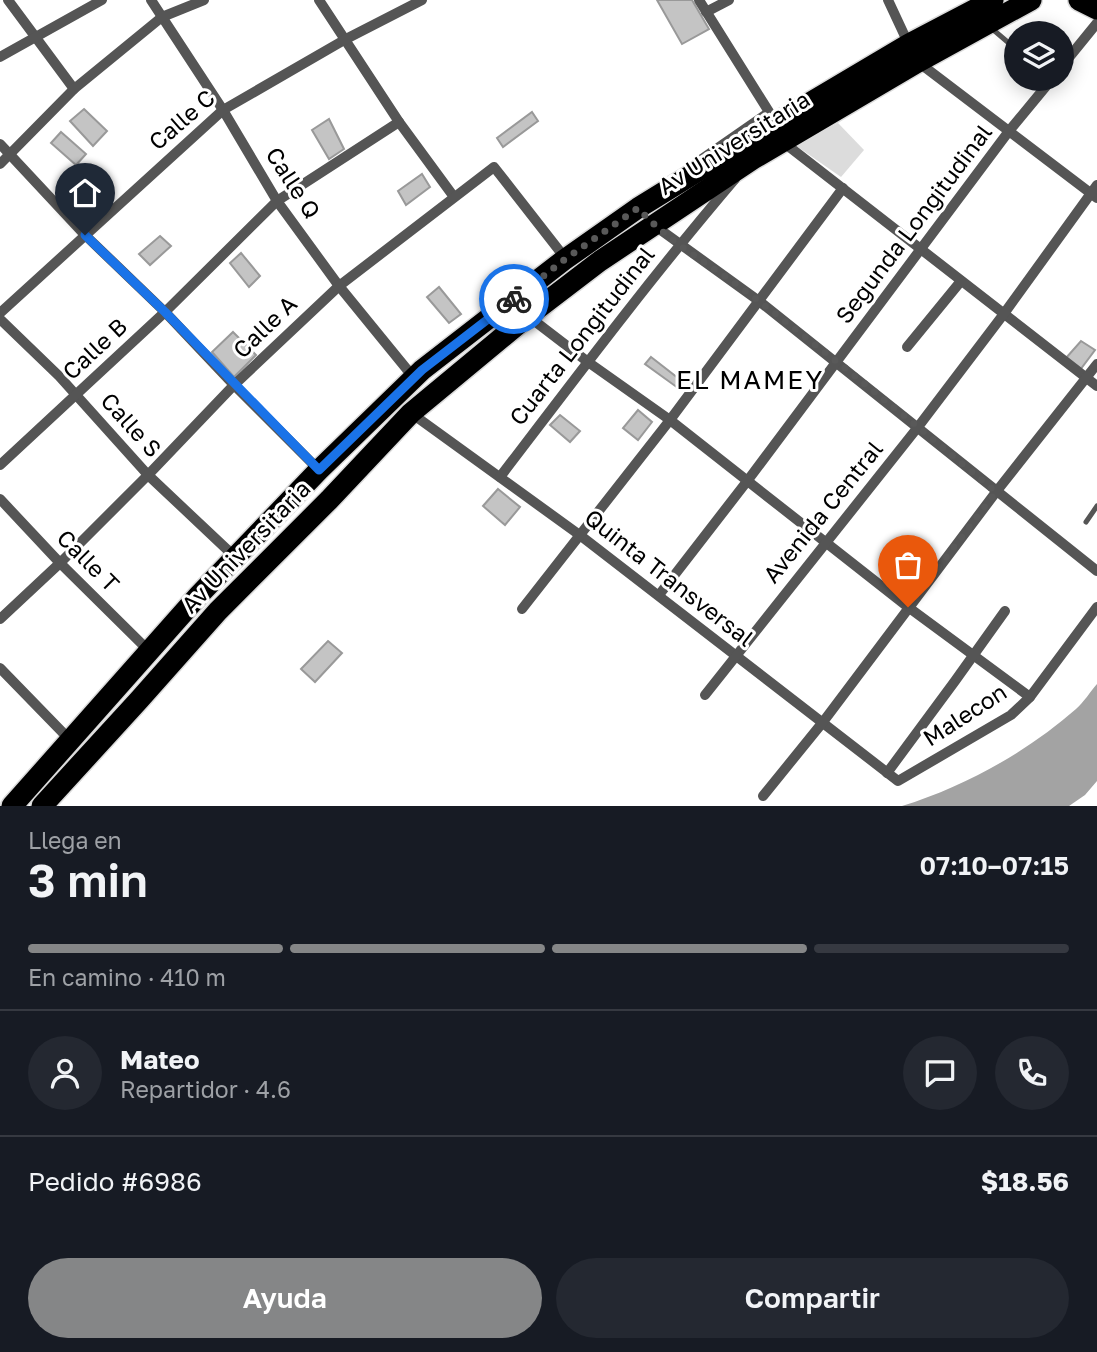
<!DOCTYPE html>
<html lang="es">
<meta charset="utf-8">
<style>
body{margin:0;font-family:"Golos Text",sans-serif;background:#242831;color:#f1f3f6;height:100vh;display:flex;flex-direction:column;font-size:26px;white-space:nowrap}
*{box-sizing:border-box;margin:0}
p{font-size:23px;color:#9ea1a6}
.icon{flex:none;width:38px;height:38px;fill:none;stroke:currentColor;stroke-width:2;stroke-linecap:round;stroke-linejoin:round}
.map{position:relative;height:806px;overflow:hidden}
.sheet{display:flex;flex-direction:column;background:#171b24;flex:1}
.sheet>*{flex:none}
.controls{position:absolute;left:1004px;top:21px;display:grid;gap:14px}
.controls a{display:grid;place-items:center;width:70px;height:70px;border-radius:50%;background:#171b24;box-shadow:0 4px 18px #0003;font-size:35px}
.pin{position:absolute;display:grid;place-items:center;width:60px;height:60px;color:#fff;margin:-72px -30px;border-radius:50% 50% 50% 0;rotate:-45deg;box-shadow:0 0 7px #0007}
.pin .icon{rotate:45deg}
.courier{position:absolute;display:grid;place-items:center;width:70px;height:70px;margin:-35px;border:5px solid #1a73e8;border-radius:50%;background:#fff;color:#222;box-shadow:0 2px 9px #0007}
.head em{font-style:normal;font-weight:600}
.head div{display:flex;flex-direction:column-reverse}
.head{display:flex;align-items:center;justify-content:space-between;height:119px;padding:0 28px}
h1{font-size:46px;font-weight:600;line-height:52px}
.bar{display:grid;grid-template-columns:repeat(4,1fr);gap:10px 7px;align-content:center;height:84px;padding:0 28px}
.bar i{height:9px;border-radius:5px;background:#363941}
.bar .current{background:#858687}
.bar p{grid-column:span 4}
.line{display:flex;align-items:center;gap:18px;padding:0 28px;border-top:2px solid #363941}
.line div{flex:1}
.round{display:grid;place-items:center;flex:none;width:74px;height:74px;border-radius:37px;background:#242831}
.primary-button{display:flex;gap:14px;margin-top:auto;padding:14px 28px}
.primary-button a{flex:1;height:80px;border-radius:42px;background:#858687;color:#fff;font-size:28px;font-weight:600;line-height:80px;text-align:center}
.primary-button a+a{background:#242831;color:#f1f3f6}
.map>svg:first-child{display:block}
.green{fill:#dcdcdc}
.water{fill:#a3a3a3}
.building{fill:#c4c4c4;stroke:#999;stroke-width:2}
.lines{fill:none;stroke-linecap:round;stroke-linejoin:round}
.highway-casing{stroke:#dbdbdb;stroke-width:24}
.lane{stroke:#555;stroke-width:5}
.street{stroke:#555;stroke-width:10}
.highway{stroke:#000;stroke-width:21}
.done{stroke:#595959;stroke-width:7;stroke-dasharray:0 12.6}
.route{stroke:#1a73e8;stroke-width:9}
.labels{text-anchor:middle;stroke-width:6;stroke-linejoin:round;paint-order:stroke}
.street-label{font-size:23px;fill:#000;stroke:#fff}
.quarter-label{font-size:26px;letter-spacing:2px;fill:#000;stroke:#fff}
</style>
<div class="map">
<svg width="1097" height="806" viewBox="0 0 1097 806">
<rect width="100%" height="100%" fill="#fff"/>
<polygon class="green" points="838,123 864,150 841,177 795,145"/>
<path class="water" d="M 1097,684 L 1097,781 L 1085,795 L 1069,806 L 902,806 C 964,787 1027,752 1076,709 C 1084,702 1090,692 1097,684 Z"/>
<g class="building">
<polygon points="657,0 692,0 709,29 682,44"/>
<polygon points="84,109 107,131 93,146 70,121"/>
<polygon points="532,112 538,121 503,147 497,138"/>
<polygon points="329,119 344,149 329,159 312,130"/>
<polygon points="61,132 86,154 76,165 51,143"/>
<polygon points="422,174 430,187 406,205 398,191"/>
<polygon points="160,236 171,246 150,265 139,254"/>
<polygon points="241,253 260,276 249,287 230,263"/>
<polygon points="439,287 461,314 449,323 427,297"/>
<polygon points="233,332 256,355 234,377 212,352"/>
<polygon points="1081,341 1095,350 1080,370 1066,358"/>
<polygon points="651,357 683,382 678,388 645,364"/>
<polygon points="638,410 652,422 638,440 623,428"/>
<polygon points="560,415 580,431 570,442 550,425"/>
<polygon points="498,489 520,507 505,525 483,506"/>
<polygon points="328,641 342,653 315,682 301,669"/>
</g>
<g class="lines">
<g class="highway-casing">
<g id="highway">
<polyline points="1079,0 1097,9"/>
<polyline points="12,806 199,595 319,470 422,370 564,260 638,208 776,123 909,44 993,0"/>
<polyline points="42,806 139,700 218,611 329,500 411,413 528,316 600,261 753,159 918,62 1031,0"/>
</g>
</g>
<g class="lane">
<polyline points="990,27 1017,50"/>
<polyline points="696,160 768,110"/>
<polyline points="1086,522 1097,506"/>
</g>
<g class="street">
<polyline points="8,0 74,89"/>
<polyline points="151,0 223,110 277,201 339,286 414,378"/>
<polyline points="319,0 399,122 454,197"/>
<polyline points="699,0 776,123"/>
<polyline points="888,0 909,45"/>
<polyline points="706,12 729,0"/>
<polyline points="0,57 102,0"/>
<polyline points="918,62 1097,198"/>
<polyline points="1062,66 1097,23"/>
<polyline points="783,142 1097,386"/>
<polyline points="0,144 85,235 165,312 234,385 319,470"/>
<polyline points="0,164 74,89 162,17 204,0"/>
<polyline points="651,223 759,301 1097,571"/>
<polyline points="0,313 223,110 346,39 422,0"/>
<polyline points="528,316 588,362 670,420 908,607 1030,697"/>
<polyline points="0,319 59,376 148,475 235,557"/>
<polyline points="907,347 961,281"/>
<polyline points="411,413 581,536 898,781 1011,715 1030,697 1097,607"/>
<polyline points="0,465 165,312 277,201 399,122"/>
<path d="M 500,477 C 577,376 653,275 735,179"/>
<polyline points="0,499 60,563 148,650"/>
<polyline points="659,595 748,480 1009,131 1052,79"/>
<polyline points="522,609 670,420 843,188"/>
<polyline points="0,619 60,563 148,475 234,385 339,286 494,167 562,254 564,260"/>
<polyline points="0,668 69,739"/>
<polyline points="705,695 918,427 1003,315 1097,185"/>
<polyline points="887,773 955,681 1005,611"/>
<polyline points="763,796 823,722 996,492 1097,364"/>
</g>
<use href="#highway" class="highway"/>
</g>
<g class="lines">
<path class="done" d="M 514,299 L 564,260 L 638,208 C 672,246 720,270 760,302 C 840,363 919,427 996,492 L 908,607"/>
<polyline class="route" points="85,235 165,312 319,470 422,370 514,299"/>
</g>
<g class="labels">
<g class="street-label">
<text transform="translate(182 120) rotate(-41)" y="8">Calle C</text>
<text transform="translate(734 143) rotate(-32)" y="8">Av Universitaria</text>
<text transform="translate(293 183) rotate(57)" y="8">Calle Q</text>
<text transform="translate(914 224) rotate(-53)" y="8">Segunda Longitudinal</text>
<text transform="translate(265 327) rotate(-44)" y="8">Calle A</text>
<text transform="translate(582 336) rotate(-52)" y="8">Cuarta Longitudinal</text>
<text transform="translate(95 349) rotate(-43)" y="8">Calle B</text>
<text transform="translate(131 425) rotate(48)" y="8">Calle S</text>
<text transform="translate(823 512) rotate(-51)" y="8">Avenida Central</text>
<text transform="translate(246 547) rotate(-46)" y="8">Av Universitaria</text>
<text transform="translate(88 561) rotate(45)" y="8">Calle T</text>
<text transform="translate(669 578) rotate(38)" y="8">Quinta Transversal</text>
<text transform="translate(965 715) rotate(-33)" y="8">Malecon</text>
</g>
<g class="quarter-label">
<text x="750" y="389">EL MAMEY</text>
</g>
</g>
</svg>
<div class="controls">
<a><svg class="icon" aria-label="layers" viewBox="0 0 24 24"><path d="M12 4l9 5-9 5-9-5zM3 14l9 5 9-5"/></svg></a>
</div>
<div class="pin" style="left:908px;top:607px;background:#ea580c"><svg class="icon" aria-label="bag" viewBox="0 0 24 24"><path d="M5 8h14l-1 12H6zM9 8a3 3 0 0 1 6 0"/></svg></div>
<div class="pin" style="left:85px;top:235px;background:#1f2937"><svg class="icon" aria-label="home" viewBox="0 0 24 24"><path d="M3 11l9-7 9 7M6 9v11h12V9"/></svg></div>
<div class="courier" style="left:514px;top:299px"><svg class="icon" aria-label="bike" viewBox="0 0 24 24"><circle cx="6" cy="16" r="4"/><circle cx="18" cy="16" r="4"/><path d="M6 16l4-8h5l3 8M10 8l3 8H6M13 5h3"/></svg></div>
</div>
<section class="sheet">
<div class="head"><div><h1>3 min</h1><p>Llega en</p></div><em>07:10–07:15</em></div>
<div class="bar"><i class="current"></i><i class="current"></i><i class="current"></i><i></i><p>En camino · 410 m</p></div>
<div class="line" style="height:126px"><a class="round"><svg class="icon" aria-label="person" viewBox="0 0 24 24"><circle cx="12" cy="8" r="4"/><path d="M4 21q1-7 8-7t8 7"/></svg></a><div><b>Mateo</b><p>Repartidor · 4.6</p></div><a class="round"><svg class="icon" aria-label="chat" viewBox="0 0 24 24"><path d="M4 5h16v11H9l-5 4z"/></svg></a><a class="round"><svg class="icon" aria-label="phone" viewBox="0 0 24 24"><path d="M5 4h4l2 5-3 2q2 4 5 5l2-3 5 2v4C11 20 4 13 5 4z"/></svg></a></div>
<div class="line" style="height:91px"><div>Pedido #6986</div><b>$18.56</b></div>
<div class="primary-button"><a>Ayuda</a><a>Compartir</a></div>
</section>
